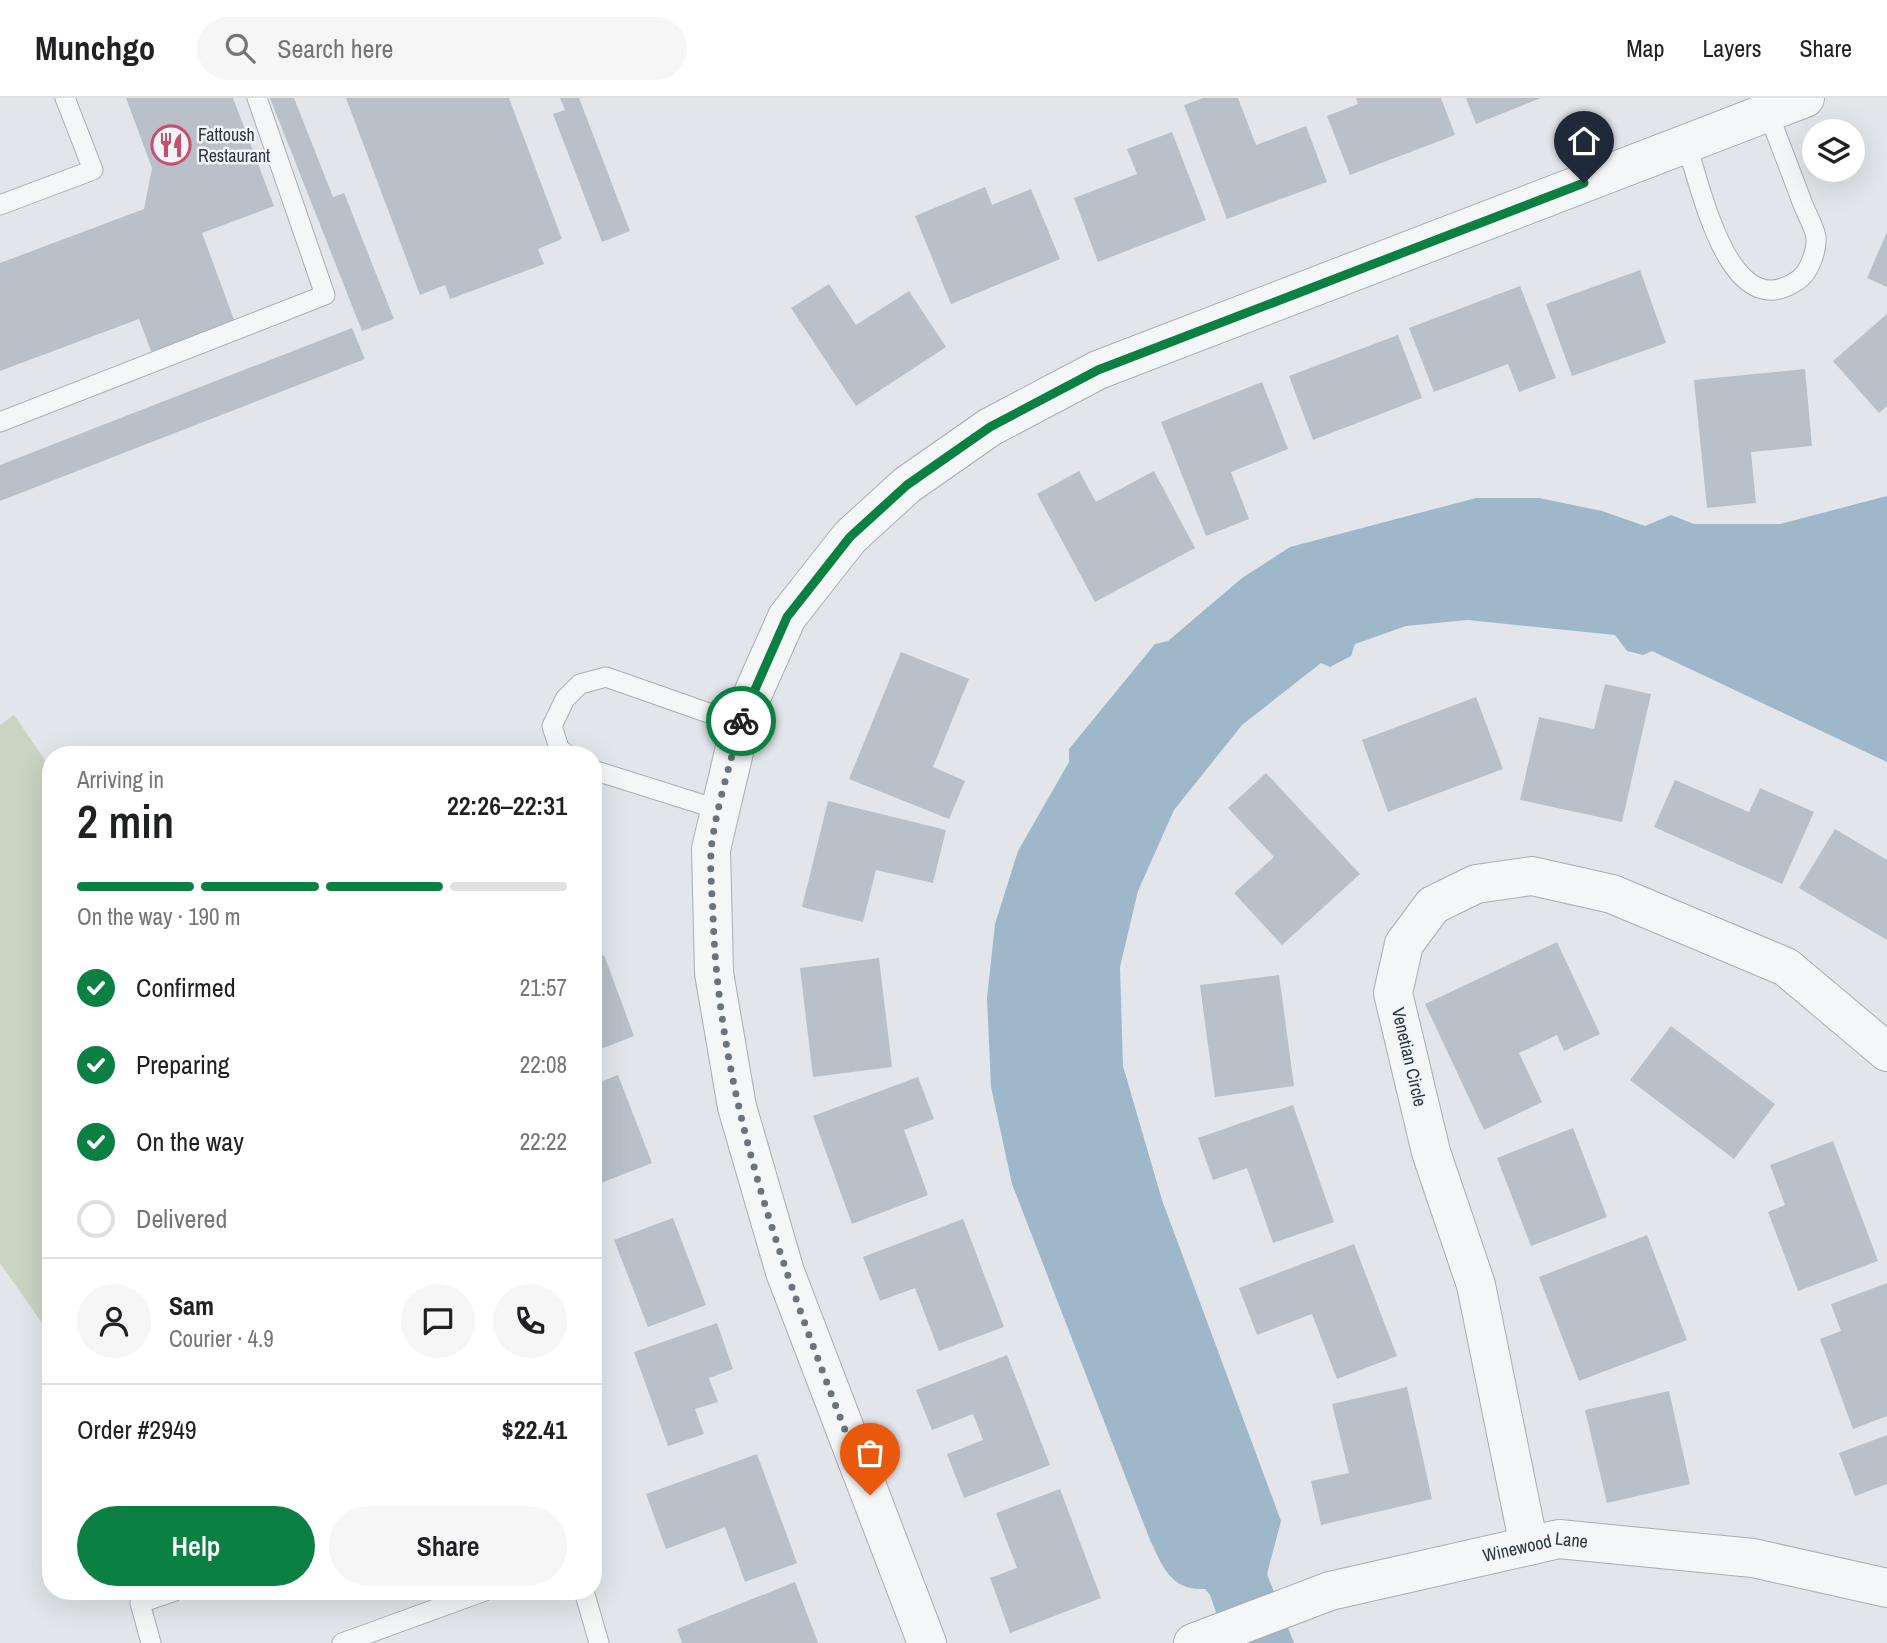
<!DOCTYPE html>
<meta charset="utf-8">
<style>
body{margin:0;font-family:"Archivo Narrow",sans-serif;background:#f6f6f6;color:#202124;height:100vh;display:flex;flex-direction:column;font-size:26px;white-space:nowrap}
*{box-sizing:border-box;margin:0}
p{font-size:23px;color:#757577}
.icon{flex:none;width:38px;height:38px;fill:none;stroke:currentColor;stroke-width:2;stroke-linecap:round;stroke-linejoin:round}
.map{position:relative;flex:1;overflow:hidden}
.panel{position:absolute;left:42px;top:648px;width:560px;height:854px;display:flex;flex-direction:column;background:#fff;border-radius:28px;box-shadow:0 7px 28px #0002}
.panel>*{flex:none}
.fabs{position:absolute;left:1802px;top:21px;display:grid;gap:14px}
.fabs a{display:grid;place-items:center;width:63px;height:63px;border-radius:50%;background:#fff;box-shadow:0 7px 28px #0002;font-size:35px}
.pin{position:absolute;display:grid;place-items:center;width:60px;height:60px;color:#fff;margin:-72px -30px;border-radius:50% 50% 50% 0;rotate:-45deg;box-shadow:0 0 7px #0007}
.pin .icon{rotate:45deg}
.courier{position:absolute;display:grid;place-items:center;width:70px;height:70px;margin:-35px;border:5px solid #0b8043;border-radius:50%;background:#fff;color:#222;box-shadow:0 2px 9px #0007}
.overview em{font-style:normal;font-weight:600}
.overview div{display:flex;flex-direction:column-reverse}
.overview{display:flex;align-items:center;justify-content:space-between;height:119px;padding:0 35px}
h1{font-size:46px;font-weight:600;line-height:52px}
.bar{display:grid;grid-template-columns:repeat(4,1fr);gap:10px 7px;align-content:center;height:84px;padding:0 35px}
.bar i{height:9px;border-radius:5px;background:#e0e0e0}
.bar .active{background:#0b8043}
.bar p{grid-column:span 4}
.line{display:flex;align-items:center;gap:18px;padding:0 35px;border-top:2px solid #e0e0e0}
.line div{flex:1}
.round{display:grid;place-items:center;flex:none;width:74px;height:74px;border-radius:37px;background:#f6f6f6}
ol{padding:0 35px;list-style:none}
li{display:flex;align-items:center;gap:21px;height:77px}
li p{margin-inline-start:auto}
li .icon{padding:7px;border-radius:50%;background:#0b8043;color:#fff;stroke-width:4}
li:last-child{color:#757577}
li i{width:38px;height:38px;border:4px solid #e0e0e0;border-radius:50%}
.action{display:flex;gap:14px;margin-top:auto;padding:14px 35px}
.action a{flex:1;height:80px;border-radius:42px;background:#0b8043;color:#fff;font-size:28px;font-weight:600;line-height:80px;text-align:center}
.action a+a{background:#f6f6f6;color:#202124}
header{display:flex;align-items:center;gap:42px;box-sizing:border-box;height:98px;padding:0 35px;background:#fff;border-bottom:2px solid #e0e0e0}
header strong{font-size:33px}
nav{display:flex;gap:38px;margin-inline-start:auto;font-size:24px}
.search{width:490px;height:63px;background:#f6f6f6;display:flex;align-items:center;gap:18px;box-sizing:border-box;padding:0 24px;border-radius:38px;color:#757577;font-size:26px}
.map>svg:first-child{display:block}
.green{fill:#cad4c3}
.water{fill:#9eb8c9}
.building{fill:#b9c0c7}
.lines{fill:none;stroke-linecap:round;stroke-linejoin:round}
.service-casing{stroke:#a7aeb4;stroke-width:21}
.minor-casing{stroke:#a7aeb4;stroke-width:40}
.service{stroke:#f5f6f8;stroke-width:19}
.minor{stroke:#f5f6f8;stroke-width:38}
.done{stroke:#6b747c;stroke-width:7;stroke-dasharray:0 12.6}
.route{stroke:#0b8043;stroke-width:9}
.labels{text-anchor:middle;stroke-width:5;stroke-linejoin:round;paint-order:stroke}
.poi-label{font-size:18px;fill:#2b3641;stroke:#f2f5f7;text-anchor:start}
.street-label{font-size:18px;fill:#2b3641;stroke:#f2f5f7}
</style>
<header>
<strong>Munchgo</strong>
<div class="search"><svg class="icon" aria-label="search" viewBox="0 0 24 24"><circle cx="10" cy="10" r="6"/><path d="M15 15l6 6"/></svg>Search here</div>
<nav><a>Map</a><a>Layers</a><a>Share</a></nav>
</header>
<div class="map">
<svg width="1887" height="1545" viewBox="0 0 1887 1545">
<rect width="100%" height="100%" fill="#e2e6ea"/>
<polygon class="green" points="14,617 51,671 51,1238 0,1165 0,627"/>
<path class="water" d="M 1887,398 L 1887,664 L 1652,553 L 1643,557 L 1627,553 L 1615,537 L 1468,522 L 1406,528 L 1355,546 L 1351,558 L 1330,569 L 1321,565 L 1242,627 L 1174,712 L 1138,793 L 1120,869 L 1123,968 L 1162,1102 L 1281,1423 L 1267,1476 L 1294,1545 L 1227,1545 L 1210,1497 L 1205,1491 C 1171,1493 1163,1469 1150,1442 L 1012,1086 L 991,989 L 987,900 L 995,826 L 1018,753 L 1069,664 L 1069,651 L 1155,546 L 1168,543 L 1242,480 L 1290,449 L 1476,400 L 1539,400 L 1602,413 L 1645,428 L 1671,417 L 1694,426 L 1780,426 Z"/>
<g class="building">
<polygon points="126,0 233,0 274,108 202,135 236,227 153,258 139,221 0,273 0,165 144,111 152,70"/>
<polygon points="270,0 294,0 333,99 344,95 394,221 362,233"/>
<polygon points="346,0 509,0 562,141 538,151 544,166 450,201 445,187 420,197"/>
<polygon points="560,0 579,0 630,133 602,144 553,16 565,12"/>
<polygon points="1203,0 1238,0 1256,47 1306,28 1327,84 1227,121 1184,7"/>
<polygon points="1356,0 1441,0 1455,37 1350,77 1327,18 1358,6"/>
<polygon points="1466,0 1541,0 1476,26"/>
<polygon points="1172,34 1206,122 1098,164 1074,100 1137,76 1127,51"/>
<polygon points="985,89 992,107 1031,91 1060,161 951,206 915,118"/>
<polygon points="1887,134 1887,189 1867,180"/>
<polygon points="1640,172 1666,245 1572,278 1546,206"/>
<polygon points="829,186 856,227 909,193 946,249 856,308 791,210"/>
<polygon points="1520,188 1556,280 1519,294 1508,266 1434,294 1409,230"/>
<polygon points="1887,216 1887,308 1879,315 1833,263"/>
<polygon points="352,230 365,261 0,403 0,367"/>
<polygon points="1398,237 1422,300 1313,342 1289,278"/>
<polygon points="1805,271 1812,348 1751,354 1756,405 1707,410 1694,282"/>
<polygon points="1262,284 1288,351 1231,374 1249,421 1206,438 1161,324"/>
<polygon points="1079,373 1096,404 1154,373 1195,450 1095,504 1037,396"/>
<polygon points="901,554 969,581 933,669 965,683 949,721 849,681"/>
<polygon points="1605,586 1651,596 1622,724 1520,702 1539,619 1594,631"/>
<polygon points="1476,599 1503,671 1388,714 1362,642"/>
<polygon points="1266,675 1360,776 1282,847 1234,795 1274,759 1228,710"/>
<polygon points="1675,682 1749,714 1760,690 1814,714 1782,786 1654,729"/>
<polygon points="828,703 946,732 933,785 876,772 863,824 802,809"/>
<polygon points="1835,731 1887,762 1887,842 1799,790"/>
<polygon points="1557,844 1600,936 1564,953 1557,937 1519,955 1542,1004 1484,1032 1425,906"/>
<polygon points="604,857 634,938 593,954 593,861"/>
<polygon points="879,860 892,969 813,979 800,870"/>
<polygon points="1279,877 1294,988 1215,999 1200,887"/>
<polygon points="1671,928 1775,1006 1734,1061 1630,982"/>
<polygon points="618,977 652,1065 593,1088 593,987"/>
<polygon points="918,979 934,1021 904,1032 928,1097 852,1126 813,1018"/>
<polygon points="1293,1007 1334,1124 1273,1145 1247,1070 1213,1082 1198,1040"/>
<polygon points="1573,1030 1607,1119 1531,1148 1497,1060"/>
<polygon points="1833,1043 1878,1163 1798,1193 1768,1114 1785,1107 1770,1067"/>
<polygon points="673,1120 706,1207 648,1229 614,1142"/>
<polygon points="963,1121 1004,1229 939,1253 915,1190 880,1203 863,1159"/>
<polygon points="1647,1137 1687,1242 1579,1283 1539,1179"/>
<polygon points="1354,1146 1397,1258 1337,1281 1312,1216 1257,1237 1239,1190"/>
<polygon points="1887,1185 1887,1318 1853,1331 1820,1241 1841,1233 1831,1206"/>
<polygon points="717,1225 733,1271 709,1280 718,1304 695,1311 704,1336 668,1348 634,1254"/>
<polygon points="1007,1257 1050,1367 964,1400 947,1356 983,1342 973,1316 932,1332 916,1292"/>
<polygon points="1407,1289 1432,1401 1321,1427 1311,1383 1349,1375 1332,1306"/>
<polygon points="1669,1293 1690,1386 1607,1405 1585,1312"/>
<polygon points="1887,1337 1887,1386 1855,1398 1839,1355"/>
<polygon points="757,1356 797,1465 745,1484 725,1429 666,1451 646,1396"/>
<polygon points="1060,1391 1101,1500 1010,1535 990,1480 1017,1470 996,1415"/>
<polygon points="795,1484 818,1545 682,1545 677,1531"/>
</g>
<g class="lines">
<g class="service-casing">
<g id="service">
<path d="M 1686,45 C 1701,88 1729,231 1798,182 C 1809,175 1817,153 1816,139 C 1814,128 1806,115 1802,104 C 1791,74 1779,44 1768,14"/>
<polyline points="0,107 93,72 65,0"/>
<polyline points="0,324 325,197 257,0"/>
<polyline points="566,656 559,650 552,628 565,601 580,586 606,579 740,626"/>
<polyline points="593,672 720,712"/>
<polyline points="584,1493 599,1545"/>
<polyline points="151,1545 140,1505 175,1493"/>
<polyline points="342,1545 485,1493"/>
</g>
</g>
<g class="minor-casing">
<g id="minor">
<polyline points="1529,1448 1476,1187 1431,1054 1393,895 1404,846 1433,807 1476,786 1532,778 1612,796 1786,869 1887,954"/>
<polyline points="927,1545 785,1174 737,1009 714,875 711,751 742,620 787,519 850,439 907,387 990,329 1098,272 1805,0"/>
<path id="s1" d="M 1193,1545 L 1330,1493 L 1559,1441 L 1753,1460 L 1887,1490"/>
</g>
</g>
<use href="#service" class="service"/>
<use href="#minor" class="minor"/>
</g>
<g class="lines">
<path class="done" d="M 741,623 C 732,660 714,717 711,753 C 710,773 712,795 713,816 C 719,1020 798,1209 870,1397"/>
<polyline class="route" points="741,623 787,519 850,439 907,387 990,329 1098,272 1584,85"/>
</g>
<defs>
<g id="restaurant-ring" transform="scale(2.0125)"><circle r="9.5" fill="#f2f5f7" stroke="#ca4c6f" stroke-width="1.5"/><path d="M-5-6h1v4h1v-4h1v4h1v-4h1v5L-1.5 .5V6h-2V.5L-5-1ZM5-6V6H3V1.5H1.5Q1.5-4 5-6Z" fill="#ca4c6f"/></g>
</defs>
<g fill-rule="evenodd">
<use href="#restaurant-ring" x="171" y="47"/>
</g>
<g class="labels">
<g class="poi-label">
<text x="198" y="43">Fattoush<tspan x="198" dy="21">Restaurant</tspan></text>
</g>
<g class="street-label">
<text transform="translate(1409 959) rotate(77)" y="6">Venetian Circle</text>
<text dy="6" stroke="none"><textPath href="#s1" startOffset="357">Winewood Lane</textPath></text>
</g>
</g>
</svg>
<div class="fabs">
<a><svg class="icon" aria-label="layers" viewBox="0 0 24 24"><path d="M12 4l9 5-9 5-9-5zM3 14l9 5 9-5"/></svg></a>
</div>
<div class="pin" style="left:870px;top:1397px;background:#ea580c"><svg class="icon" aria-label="bag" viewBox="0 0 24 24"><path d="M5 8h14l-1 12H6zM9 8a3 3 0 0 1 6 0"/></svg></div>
<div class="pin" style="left:1584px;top:85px;background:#1f2937"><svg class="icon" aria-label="home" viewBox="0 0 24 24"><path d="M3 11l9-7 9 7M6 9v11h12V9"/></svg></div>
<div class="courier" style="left:741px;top:623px"><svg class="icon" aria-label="bike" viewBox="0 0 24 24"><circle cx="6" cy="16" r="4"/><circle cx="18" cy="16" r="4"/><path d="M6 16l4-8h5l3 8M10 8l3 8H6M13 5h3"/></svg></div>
<section class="panel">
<div class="overview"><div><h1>2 min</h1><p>Arriving in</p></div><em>22:26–22:31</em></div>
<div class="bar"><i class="active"></i><i class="active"></i><i class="active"></i><i></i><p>On the way · 190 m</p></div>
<ol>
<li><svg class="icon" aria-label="check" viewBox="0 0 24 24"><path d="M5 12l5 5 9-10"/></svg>Confirmed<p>21:57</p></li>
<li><svg class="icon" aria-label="check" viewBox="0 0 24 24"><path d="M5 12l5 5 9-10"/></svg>Preparing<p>22:08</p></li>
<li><svg class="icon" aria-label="check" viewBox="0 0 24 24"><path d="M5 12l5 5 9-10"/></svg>On the way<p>22:22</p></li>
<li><i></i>Delivered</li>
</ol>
<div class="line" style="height:126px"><a class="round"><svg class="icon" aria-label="person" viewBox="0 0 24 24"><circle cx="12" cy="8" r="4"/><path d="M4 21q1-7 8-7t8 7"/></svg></a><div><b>Sam</b><p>Courier · 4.9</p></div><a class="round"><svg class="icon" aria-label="chat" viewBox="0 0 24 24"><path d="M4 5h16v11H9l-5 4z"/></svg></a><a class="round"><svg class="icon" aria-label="phone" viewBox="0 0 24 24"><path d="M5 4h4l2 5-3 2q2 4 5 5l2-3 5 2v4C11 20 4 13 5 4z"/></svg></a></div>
<div class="line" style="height:91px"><div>Order #2949</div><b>$22.41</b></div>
<div class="action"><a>Help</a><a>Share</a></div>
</section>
</div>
